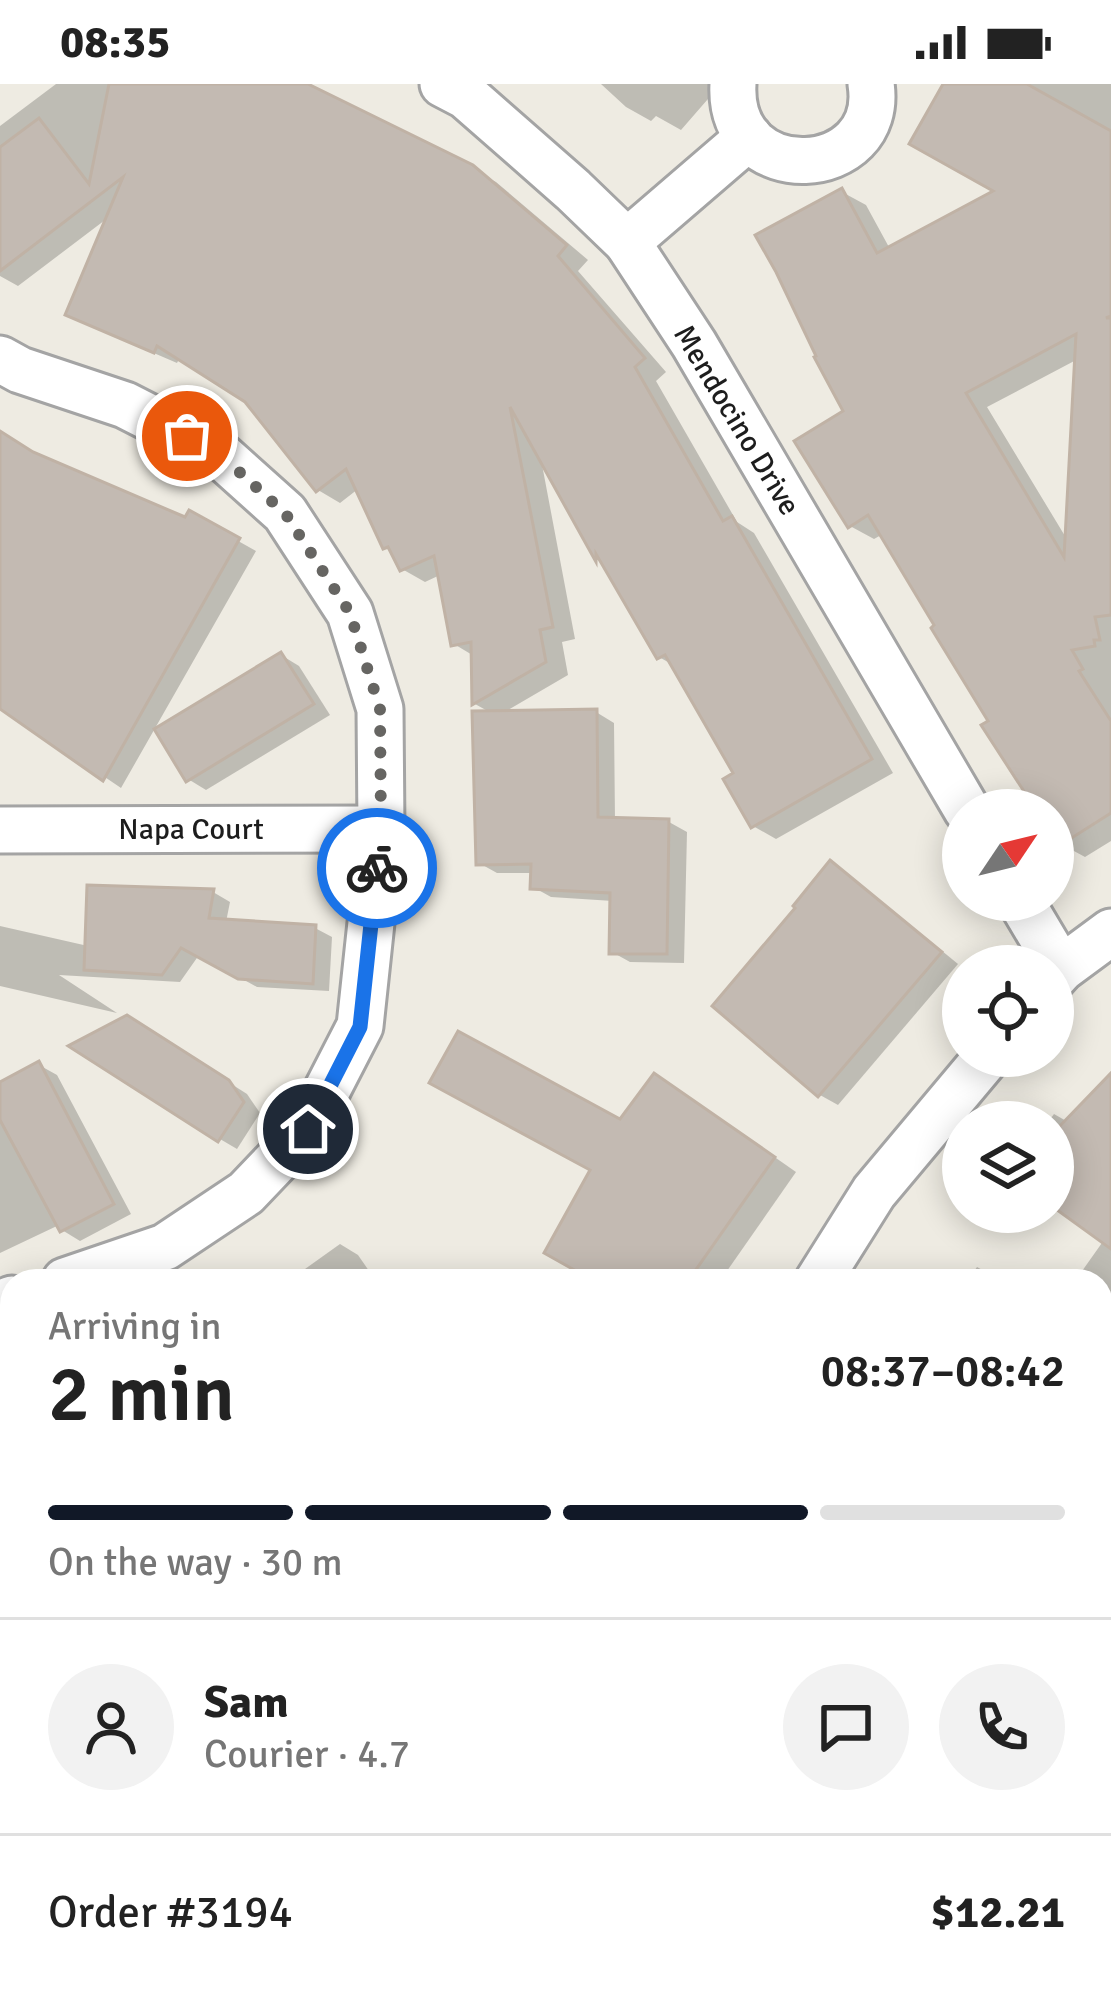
<!DOCTYPE html>
<meta charset="utf-8">
<style>
body{margin:0;font-family:Signika,sans-serif;background:#f2f2f2;color:#222;height:100vh;display:flex;flex-direction:column;font-size:45px;white-space:nowrap}
*{box-sizing:border-box;margin:0}
p{font-size:39px;color:#767676}
.icon{flex:none;width:66px;height:66px;fill:none;stroke:currentColor;stroke-width:2;stroke-linecap:round;stroke-linejoin:round}
.map{position:relative;flex:1;overflow:hidden}
.side{position:absolute;left:0px;top:1185px;width:1113px;height:744px;display:flex;flex-direction:column;background:#fff;border-radius:36px 36px 0 0;box-shadow:0 6px 30px #0003}
.side>*{flex:none}
.needle{width:78px;rotate:55deg}
.buttons{position:absolute;left:942px;top:705px;display:grid;gap:24px}
.buttons a{display:grid;place-items:center;width:132px;height:132px;border-radius:50%;background:#fff;box-shadow:0 6px 30px #0003;font-size:60px}
.pin{position:absolute;display:grid;place-items:center;width:102px;height:102px;color:#fff;margin:-51px;border:6px solid #fff;border-radius:50%;box-shadow:0 3px 12px #0007}
.courier{position:absolute;display:grid;place-items:center;width:120px;height:120px;margin:-60px;border:9px solid #1a73e8;border-radius:50%;background:#fff;color:#222;box-shadow:0 3px 15px #0007}
.headline em{font-style:normal;font-weight:600}
.headline div{display:flex;flex-direction:column-reverse}
.headline{display:flex;align-items:center;justify-content:space-between;height:204px;padding:0 48px}
h1{font-size:78px;font-weight:600;line-height:90px}
.bar{display:grid;grid-template-columns:repeat(4,1fr);gap:18px 12px;align-content:center;height:144px;padding:0 48px}
.bar i{height:15px;border-radius:9px;background:#e0e0e0}
.bar .current{background:#111827}
.bar p{grid-column:span 4}
.line{display:flex;align-items:center;gap:30px;padding:0 48px;border-top:3px solid #e0e0e0}
.line div{flex:1}
.round{display:grid;place-items:center;flex:none;width:126px;height:126px;border-radius:63px;background:#f2f2f2}
.status{display:flex;justify-content:space-between;align-items:center;height:84px;padding:0 60px;background:#fff;direction:ltr}
.status svg{height:33px;fill:currentColor}
.map>svg:first-child{display:block}
.shadow{fill:#0003;fill-rule:evenodd}
.building{fill:#c3bab2;stroke:#c0b2a5;stroke-width:3;fill-rule:evenodd}
.lines{fill:none;stroke-linecap:round;stroke-linejoin:round}
.street-casing{stroke:#a4a4a4;stroke-width:51}
.street{stroke:#fff;stroke-width:45}
.done{stroke:#666562;stroke-width:12;stroke-dasharray:0 21.6}
.route{stroke:#1a73e8;stroke-width:15}
.labels{text-anchor:middle;stroke-width:9;stroke-linejoin:round;paint-order:stroke}
.street-label{font-size:30px;fill:#1d1d1d;stroke:#fff}
</style>
<div class="status"><b>08:35</b><svg viewBox="0 0 49 12"><path d="M0 12V9h3v3zM5 12V6h3v6zM10 12V3h3v9zM15 12V0h3v12zM26 1h20v11H26zM47 4h2v5h-2z"/></svg></div>
<div class="map">
<svg width="1111" height="1929" viewBox="0 0 1111 1929">
<rect width="100%" height="100%" fill="#eeebe2"/>
<g class="shadow">
<polygon points="56,0 300,0 496,98 588,176 578,187 666,288 656,297 737,438 754,449 893,689 776,755 753,742 737,690 675,582 659,573 605,480 598,476 540,370 575,555 562,558 568,591 501,630 596,628 614,639 615,736 669,738 687,748 684,879 630,878 612,868 613,817 551,813 533,803 534,789 497,789 479,779 493,630 475,620 474,572 454,560 440,491 425,498 402,485 394,468 386,463 358,405 340,419 318,406 248,315 180,273 177,279 91,242 113,130 18,202 0,192 0,42"/>
<polygon points="601,0 721,0 681,46 656,32 651,37 626,23"/>
<path d="M 946,0 L 1111,0 L 1111,757 L 1085,773 L 1061,760 L 1053,747 L 1053,726 L 1040,726 L 938,542 L 883,450 L 874,455 L 850,442 L 842,108 L 866,121 L 890,165 L 999,107 ZM 1078,275 L 1068,457 L 987,323 Z"/>
<polygon points="0,348 39,374 187,437 190,430 256,467 121,704 0,622"/>
<polygon points="281,571 299,582 330,631 206,706 188,695"/>
<polygon points="830,780 848,790 958,880 838,1021 820,1011 799,824"/>
<polygon points="213,808 230,818 226,838 315,844 332,853 329,907 257,903 199,871 180,898 59,891 117,929 0,902 0,842 88,862"/>
<polygon points="145,945 247,1010 260,1029 237,1065 220,1055"/>
<polygon points="39,981 57,991 131,1130 80,1157 62,1146 59,1141 0,1169 0,1002"/>
<polygon points="1111,993 1111,1320 1101,1314 1101,1197 1075,1197 1104,1156 1053,1119 1053,1038 1048,1038 1054,1030 1068,1038"/>
<polygon points="678,1006 796,1088 720,1197 599,1197 620,1039"/>
<polygon points="340,1160 358,1171 376,1197 302,1197 298,1190"/>
<polygon points="977,1183 1002,1197 967,1197"/>
<polygon points="0,1319 12,1324 12,1498 0,1493"/>
<polygon points="12,1521 12,1671 0,1677 0,1528"/>
<polygon points="1101,1672 1111,1675 1111,1841 1101,1869"/>
<polygon points="12,1856 12,1917 362,1917 368,1929 0,1929 0,1862"/>
<polygon points="395,1917 468,1917 471,1929 399,1929"/>
<polygon points="889,1917 1006,1917 1000,1929 885,1929"/>
</g>
<g class="building">
<polygon points="109,0 308,0 473,81 567,161 558,172 645,274 635,283 723,437 732,432 872,675 751,744 723,695 733,689 665,571 657,575 596,470 596,478 510,323 553,543 540,546 546,578 472,621 471,558 451,562 434,472 400,487 388,463 383,465 346,385 316,408 245,318 157,262 154,269 65,231 123,93 0,187 0,63 39,34 89,100"/>
<path d="M 943,0 L 1027,0 L 1111,47 L 1111,232 L 1106,234 L 1111,234 L 1111,531 L 1095,533 L 1100,556 L 1094,556 L 1095,562 L 1072,566 L 1083,585 L 1079,587 L 1111,637 L 1111,729 L 1059,762 L 1053,752 L 1053,726 L 1036,726 L 981,641 L 988,637 L 931,544 L 934,541 L 868,431 L 848,444 L 794,357 L 843,327 L 814,273 L 816,272 L 776,188 L 755,151 L 842,104 L 877,169 L 993,107 L 909,60 ZM 1076,250 L 1064,473 L 966,309 Z"/>
<polygon points="0,347 33,368 185,433 189,426 240,454 103,697 0,625"/>
<polygon points="281,568 314,620 186,698 154,645"/>
<polygon points="597,625 598,733 669,735 667,870 609,870 610,809 530,805 531,780 476,781 472,627"/>
<polygon points="830,776 942,868 818,1013 712,922 795,824 793,822"/>
<polygon points="87,801 214,805 209,834 316,841 313,900 238,895 181,864 162,891 84,886"/>
<polygon points="127,931 229,996 244,1018 218,1058 68,962"/>
<polygon points="458,947 620,1035 654,989 775,1073 688,1197 594,1197 544,1169 590,1086 429,999"/>
<polygon points="39,977 114,1120 60,1148 0,1036 0,998"/>
<polygon points="1111,989 1111,1165 1053,1123 1053,1049"/>
</g>
<g class="lines">
<g class="street-casing">
<g id="street">
<polyline points="443,0 466,12 573,106 627,158 694,260 967,726"/>
<path d="M 733,0 C 727,107 886,97 871,0"/>
<polyline points="627,158 749,53"/>
<polyline points="0,275 20,286 125,321 217,368 285,429 350,529 380,625 381,745 360,942 307,1045 246,1109 165,1163 65,1197"/>
<polyline points="0,746 381,745"/>
<polyline points="1020,816 1061,885"/>
<polyline points="1053,894 1061,885 1111,848"/>
<polyline points="818,1197 874,1108 988,972"/>
<polyline points="0,1220 12,1215"/>
<polyline points="1101,1577 1111,1574"/>
<polyline points="0,1711 12,1705"/>
<polyline points="641,1929 641,1917"/>
</g>
</g>
<use href="#street" class="street"/>
</g>
<g class="lines">
<polyline class="done" points="187,352 217,368 285,429 350,529 380,625 381,745 377,784"/>
<polyline class="route" points="308,1045 360,943 377,784"/>
</g>
<g class="labels">
<g class="street-label">
<text transform="translate(737 336) rotate(59)" y="10">Mendocino Drive</text>
<text x="191" y="755">Napa Court</text>
</g>
</g>
</svg>
<div class="buttons">
<a><svg class="needle" viewBox="-14 -14 28 28"><path d="M0-13l5 13h-10z" fill="#e53935"/><path d="M0 13l5-13h-10z" fill="#767676"/></svg></a>
<a><svg class="icon" aria-label="locate" viewBox="0 0 24 24"><circle cx="12" cy="12" r="6"/><path d="M12 2v4M12 18v4M2 12h4M18 12h4"/></svg></a>
<a><svg class="icon" aria-label="layers" viewBox="0 0 24 24"><path d="M12 4l9 5-9 5-9-5zM3 14l9 5 9-5"/></svg></a>
</div>
<div class="pin" style="left:187px;top:352px;background:#ea580c"><svg class="icon" aria-label="bag" viewBox="0 0 24 24"><path d="M5 8h14l-1 12H6zM9 8a3 3 0 0 1 6 0"/></svg></div>
<div class="pin" style="left:308px;top:1045px;background:#1f2937"><svg class="icon" aria-label="home" viewBox="0 0 24 24"><path d="M3 11l9-7 9 7M6 9v11h12V9"/></svg></div>
<div class="courier" style="left:377px;top:784px"><svg class="icon" aria-label="bike" viewBox="0 0 24 24"><circle cx="6" cy="16" r="4"/><circle cx="18" cy="16" r="4"/><path d="M6 16l4-8h5l3 8M10 8l3 8H6M13 5h3"/></svg></div>
<section class="side">
<div class="headline"><div><h1>2 min</h1><p>Arriving in</p></div><em>08:37–08:42</em></div>
<div class="bar"><i class="current"></i><i class="current"></i><i class="current"></i><i></i><p>On the way · 30 m</p></div>
<div class="line" style="height:216px"><a class="round"><svg class="icon" aria-label="person" viewBox="0 0 24 24"><circle cx="12" cy="8" r="4"/><path d="M4 21q1-7 8-7t8 7"/></svg></a><div><b>Sam</b><p>Courier · 4.7</p></div><a class="round"><svg class="icon" aria-label="chat" viewBox="0 0 24 24"><path d="M4 5h16v11H9l-5 4z"/></svg></a><a class="round"><svg class="icon" aria-label="phone" viewBox="0 0 24 24"><path d="M5 4h4l2 5-3 2q2 4 5 5l2-3 5 2v4C11 20 4 13 5 4z"/></svg></a></div>
<div class="line" style="height:156px"><div>Order #3194</div><b>$12.21</b></div>
</section>
</div>
